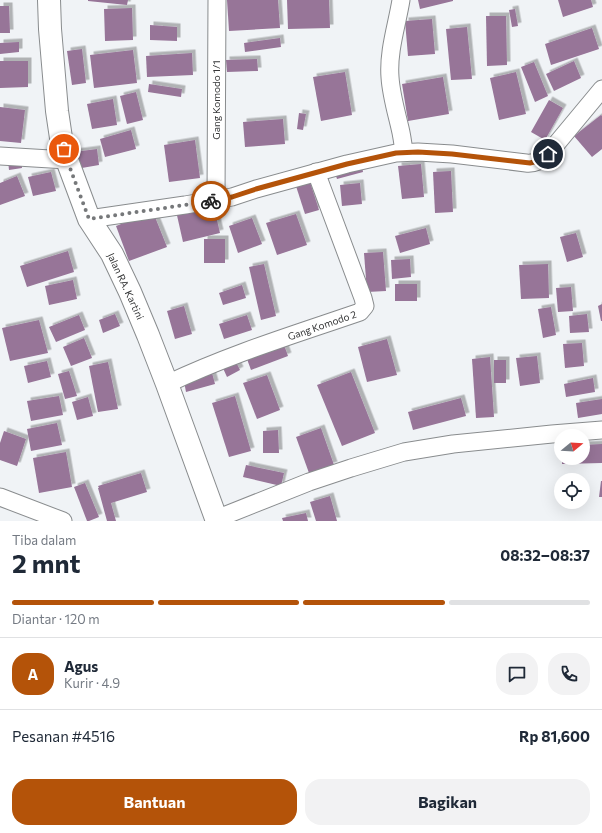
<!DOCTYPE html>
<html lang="id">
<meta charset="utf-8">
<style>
body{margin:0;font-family:Commissioner,sans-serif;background:#f2f2f3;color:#1f2937;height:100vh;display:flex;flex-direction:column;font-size:15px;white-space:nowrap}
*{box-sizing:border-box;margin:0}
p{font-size:13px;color:#747a83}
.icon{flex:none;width:22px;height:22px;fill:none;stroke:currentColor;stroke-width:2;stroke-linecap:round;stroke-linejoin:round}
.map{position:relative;height:521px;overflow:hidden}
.drawer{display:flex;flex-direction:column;background:#fff;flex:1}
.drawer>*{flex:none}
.needle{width:26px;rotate:72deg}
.controls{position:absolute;left:554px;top:429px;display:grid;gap:8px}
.controls a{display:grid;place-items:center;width:36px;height:36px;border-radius:50%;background:#fff;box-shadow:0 4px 16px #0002;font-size:20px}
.pin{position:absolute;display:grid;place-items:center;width:34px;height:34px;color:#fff;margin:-17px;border:2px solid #fff;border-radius:50%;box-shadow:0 1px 4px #0007}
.courier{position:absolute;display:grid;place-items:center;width:40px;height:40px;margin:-20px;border:3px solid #b45309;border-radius:50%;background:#fff;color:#222;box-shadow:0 1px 5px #0007}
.head em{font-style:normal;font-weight:700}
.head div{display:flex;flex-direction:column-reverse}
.head{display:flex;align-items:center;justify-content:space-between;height:68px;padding:0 12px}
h1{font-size:26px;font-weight:700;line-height:30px}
.bar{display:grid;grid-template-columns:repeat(4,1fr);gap:6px 4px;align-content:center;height:48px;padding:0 12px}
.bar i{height:5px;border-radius:3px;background:#e0e1e3}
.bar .selected{background:#b45309}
.bar p{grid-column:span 4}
.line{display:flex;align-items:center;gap:10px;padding:0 12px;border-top:1px solid #e0e1e3}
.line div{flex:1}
.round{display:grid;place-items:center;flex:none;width:42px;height:42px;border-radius:16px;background:#f2f2f3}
.action{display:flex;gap:8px;margin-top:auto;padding:8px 12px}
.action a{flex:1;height:46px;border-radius:16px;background:#b45309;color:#fff;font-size:16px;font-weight:700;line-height:46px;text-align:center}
.action a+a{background:#f2f2f3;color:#1f2937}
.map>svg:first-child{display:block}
.building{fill:#977498;filter:url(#shadow)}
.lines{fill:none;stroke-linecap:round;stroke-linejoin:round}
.minor-casing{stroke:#898c8e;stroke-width:19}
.tertiary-casing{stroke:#898c8e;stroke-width:24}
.minor{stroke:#fff;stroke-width:17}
.tertiary{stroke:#fff;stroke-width:22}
.done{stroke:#76787a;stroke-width:4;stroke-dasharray:0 7.2}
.route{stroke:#b45309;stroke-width:5}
.labels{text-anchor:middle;stroke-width:3;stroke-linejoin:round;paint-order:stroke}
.street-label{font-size:10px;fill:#353637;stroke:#fff}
</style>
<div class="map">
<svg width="602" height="521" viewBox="0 0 602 521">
<defs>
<filter id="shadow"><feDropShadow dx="3.5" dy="-3.5" stdDeviation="0" flood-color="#0004"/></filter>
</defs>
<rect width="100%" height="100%" fill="#f0f3f6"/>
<g class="building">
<polygon points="88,0 128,0 127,5 88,1"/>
<polygon points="227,0 278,0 280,28 229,31"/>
<polygon points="287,0 329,0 330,28 288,29"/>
<polygon points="418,0 453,0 453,1 420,9"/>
<polygon points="558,0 591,0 593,7 563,17"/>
<polygon points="0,6 9,6 10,33 0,33"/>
<polygon points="132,8 133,40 105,41 104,9"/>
<polygon points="515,9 518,26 512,27 509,10"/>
<polygon points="486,16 506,16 507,65 487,66"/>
<polygon points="432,19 435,54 408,56 405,21"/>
<polygon points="150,25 177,27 177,41 150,40"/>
<polygon points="467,27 472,79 451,80 446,29"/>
<polygon points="592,28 599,49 551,65 545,44"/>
<polygon points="280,38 281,47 245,52 244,43"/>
<polygon points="19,42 19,52 0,54 0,43"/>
<polygon points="82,49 86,83 72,85 67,51"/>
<polygon points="133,50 137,83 94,88 90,55"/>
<polygon points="192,53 193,75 147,77 146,56"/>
<polygon points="257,59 258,71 227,72 226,60"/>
<polygon points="0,61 28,61 28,87 0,88"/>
<polygon points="574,61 581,78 554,91 546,74"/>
<polygon points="534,62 548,96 535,102 521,67"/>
<polygon points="345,72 352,115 321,121 313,77"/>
<polygon points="516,72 526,114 499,120 490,78"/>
<polygon points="443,77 449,114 408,121 402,84"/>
<polygon points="149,84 182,89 181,97 148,92"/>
<polygon points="136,92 143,120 127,124 120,96"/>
<polygon points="113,99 117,125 92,129 87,104"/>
<polygon points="549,100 563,108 545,140 531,132"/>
<polygon points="0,107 25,110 21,143 0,141"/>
<polygon points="299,113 306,114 303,130 297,129"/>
<polygon points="601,115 602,116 602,149 592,157 574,136"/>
<polygon points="283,119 285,144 245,147 243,122"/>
<polygon points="131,130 136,149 105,157 100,139"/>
<polygon points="195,140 200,178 169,182 164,145"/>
<polygon points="97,149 99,165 76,169 74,152"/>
<polygon points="21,160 22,168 9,170 8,161"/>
<polygon points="361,162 363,172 337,179 334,170"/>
<polygon points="421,164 424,197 402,199 398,166"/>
<polygon points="451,171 453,212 435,213 433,172"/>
<polygon points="51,172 56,191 33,196 28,177"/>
<polygon points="17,176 25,196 0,205 0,183"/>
<polygon points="309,179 319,210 305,214 295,183"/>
<polygon points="360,183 362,204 342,206 340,185"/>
<polygon points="213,203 220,233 183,242 176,211"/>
<polygon points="153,212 167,247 129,261 116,226"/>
<polygon points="296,214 307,245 277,255 266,223"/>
<polygon points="252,218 262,244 238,253 229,226"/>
<polygon points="426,228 430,244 400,253 395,236"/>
<polygon points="576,233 583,257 567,262 560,237"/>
<rect x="204" y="239" width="21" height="24"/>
<polygon points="68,251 74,272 27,287 20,266"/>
<polygon points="383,252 386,291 367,292 364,253"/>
<polygon points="410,259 411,277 392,279 391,260"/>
<polygon points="264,264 276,316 261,320 249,267"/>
<polygon points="548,264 549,298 521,299 519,265"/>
<polygon points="73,280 77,299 49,305 45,286"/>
<rect x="395" y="284" width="22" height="17"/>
<polygon points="242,285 246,298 223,305 219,293"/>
<polygon points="571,287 573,311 558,312 556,288"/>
<polygon points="602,304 602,321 601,321 598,306"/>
<polygon points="184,306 192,334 175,339 167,311"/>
<polygon points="551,307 556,335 543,338 538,309"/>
<polygon points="115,314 120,326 103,333 99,320"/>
<polygon points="587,314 589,332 570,333 569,316"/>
<polygon points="79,315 85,330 56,342 49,327"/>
<polygon points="247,315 252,330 224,339 219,324"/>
<polygon points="39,320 48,353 10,361 2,328"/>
<polygon points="84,338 92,358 71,366 63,347"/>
<polygon points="387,339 397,375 367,382 358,347"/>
<polygon points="582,343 584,366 565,368 563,344"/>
<polygon points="284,345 288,356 251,370 247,359"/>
<polygon points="537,356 540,383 520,386 516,358"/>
<polygon points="490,357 494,417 476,418 472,359"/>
<polygon points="235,360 240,370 227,377 222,366"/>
<rect x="494" y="360" width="12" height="23"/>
<polygon points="47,361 51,377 28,383 24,366"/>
<polygon points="108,362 118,409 98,412 89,366"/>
<polygon points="69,371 77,396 65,399 58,374"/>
<polygon points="351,372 375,433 342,446 317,385"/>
<polygon points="212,373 215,384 186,392 184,381"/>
<polygon points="267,375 280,410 257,419 243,383"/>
<polygon points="593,378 595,392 566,397 564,384"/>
<polygon points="59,396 63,415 31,421 27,401"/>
<polygon points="235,396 251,451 229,457 212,403"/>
<polygon points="88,397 93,416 77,420 72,402"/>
<polygon points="461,398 466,416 413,430 408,412"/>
<polygon points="602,399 602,414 578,418 576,403"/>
<polygon points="57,423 62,445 31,451 27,429"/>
<polygon points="321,428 334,465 309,473 296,437"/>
<polygon points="278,430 279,453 263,453 263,431"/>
<polygon points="4,431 26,439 17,466 0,460 0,443"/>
<polygon points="602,444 602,463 562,464 562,458 583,458 583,445"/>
<polygon points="66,452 72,487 39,493 33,458"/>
<polygon points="246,465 284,473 281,486 243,477"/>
<polygon points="141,473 147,492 111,503 116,521 107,521 98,488 99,488 98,486"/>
<polygon points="601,481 602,481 602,497 599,497"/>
<polygon points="85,483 99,517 89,521 87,521 74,487"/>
<polygon points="330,496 337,521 316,521 310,502"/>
<polygon points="306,513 308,521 283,521 282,518"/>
</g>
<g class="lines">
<g class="minor-casing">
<g id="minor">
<path d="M 401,0 C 397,25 388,51 390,77 C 391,94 396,111 400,128 C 402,136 403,144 404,152"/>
<polyline points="0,156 67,160"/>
<polyline points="216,200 217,0"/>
<path d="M 89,219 L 185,205 L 232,197 L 256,189 L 347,164 L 396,153 L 418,152 L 452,154 L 526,163 C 535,164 542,160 548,154 L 602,89"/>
<path d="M 167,384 C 230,354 296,334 360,312 L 365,306 L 363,298 L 316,172"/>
<polyline points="0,497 63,521"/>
<polyline points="216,519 309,482 351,468 404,452 453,444 552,434 602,430"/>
</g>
</g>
<g class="tertiary-casing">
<polyline id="tertiary" points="49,0 50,29 57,111 61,138 67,160 89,219 112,254 130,292 148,335 167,384 217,521"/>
</g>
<use href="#minor" class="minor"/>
<use href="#tertiary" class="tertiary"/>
</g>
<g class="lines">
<polyline class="done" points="64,149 67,160 89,219 185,205 211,201"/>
<polyline class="route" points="211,201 232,197 256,189 347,164 396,153 418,152 452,154 530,163 538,161 548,154"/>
</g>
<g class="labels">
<g class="street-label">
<text transform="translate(216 100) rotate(-90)" y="4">Gang Komodo 1/1</text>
<text transform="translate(126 286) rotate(65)" y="4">Jalan RA. Kartini</text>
<text transform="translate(322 325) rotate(-19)" y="4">Gang Komodo 2</text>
</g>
</g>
</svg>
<div class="controls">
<a><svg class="needle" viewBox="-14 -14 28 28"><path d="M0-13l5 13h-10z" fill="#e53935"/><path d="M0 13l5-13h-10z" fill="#747a83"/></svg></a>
<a><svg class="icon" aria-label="locate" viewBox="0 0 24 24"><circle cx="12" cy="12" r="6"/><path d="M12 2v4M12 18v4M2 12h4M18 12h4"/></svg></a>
</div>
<div class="pin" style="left:64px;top:149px;background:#ea580c"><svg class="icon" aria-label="bag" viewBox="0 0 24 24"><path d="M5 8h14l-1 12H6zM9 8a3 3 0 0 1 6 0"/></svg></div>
<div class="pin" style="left:548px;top:154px;background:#1f2937"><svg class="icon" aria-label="home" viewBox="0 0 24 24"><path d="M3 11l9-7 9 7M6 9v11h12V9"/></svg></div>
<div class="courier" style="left:211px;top:201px"><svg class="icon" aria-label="bike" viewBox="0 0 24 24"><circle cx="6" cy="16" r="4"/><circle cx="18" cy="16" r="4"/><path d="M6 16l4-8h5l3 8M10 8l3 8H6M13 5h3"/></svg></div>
</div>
<section class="drawer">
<div class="head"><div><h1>2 mnt</h1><p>Tiba dalam</p></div><em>08:32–08:37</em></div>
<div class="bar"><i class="selected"></i><i class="selected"></i><i class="selected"></i><i></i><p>Diantar · 120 m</p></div>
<div class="line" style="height:72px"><b class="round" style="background:#b45309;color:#fff">A</b><div><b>Agus</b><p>Kurir · 4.9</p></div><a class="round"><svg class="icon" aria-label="chat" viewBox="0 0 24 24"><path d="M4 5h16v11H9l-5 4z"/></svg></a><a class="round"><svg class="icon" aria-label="phone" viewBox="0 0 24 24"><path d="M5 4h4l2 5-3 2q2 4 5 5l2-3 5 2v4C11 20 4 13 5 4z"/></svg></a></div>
<div class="line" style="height:52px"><div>Pesanan #4516</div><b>Rp 81,600</b></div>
<div class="action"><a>Bantuan</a><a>Bagikan</a></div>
</section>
